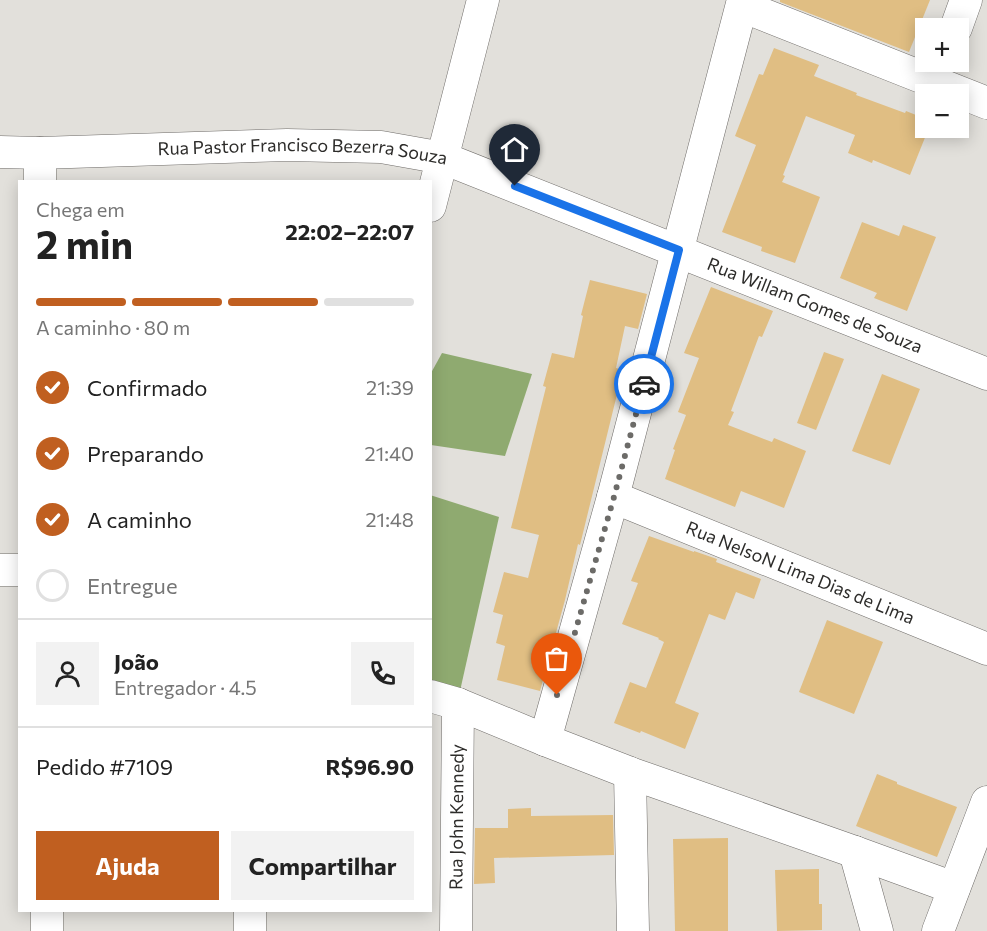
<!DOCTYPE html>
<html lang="pt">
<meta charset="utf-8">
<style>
body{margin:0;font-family:Commissioner,sans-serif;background:#f2f2f2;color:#222;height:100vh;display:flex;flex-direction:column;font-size:22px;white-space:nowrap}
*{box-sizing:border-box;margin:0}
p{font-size:20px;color:#767676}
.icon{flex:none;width:33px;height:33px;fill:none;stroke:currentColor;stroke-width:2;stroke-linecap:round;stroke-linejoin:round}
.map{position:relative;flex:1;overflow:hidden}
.panel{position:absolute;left:18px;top:180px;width:414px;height:732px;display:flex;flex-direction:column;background:#fff;border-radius:0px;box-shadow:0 3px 15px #0003}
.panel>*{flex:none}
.buttons{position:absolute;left:915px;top:18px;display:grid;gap:12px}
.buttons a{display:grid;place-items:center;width:54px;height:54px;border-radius:0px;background:#fff;box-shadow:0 3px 15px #0003;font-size:30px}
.pin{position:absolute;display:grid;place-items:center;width:51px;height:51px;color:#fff;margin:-62px -26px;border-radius:50% 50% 50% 0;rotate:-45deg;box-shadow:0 0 6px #0007}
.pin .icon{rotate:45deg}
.courier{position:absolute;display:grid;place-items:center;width:60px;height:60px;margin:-30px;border:4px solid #1a73e8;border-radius:50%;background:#fff;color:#222;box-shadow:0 2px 8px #0007}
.headline em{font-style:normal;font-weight:700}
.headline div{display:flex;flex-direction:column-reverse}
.headline{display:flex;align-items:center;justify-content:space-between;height:102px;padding:0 18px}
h1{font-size:39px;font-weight:700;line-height:45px}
.bar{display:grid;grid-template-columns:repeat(4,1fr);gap:9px 6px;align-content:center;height:72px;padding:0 18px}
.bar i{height:8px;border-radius:4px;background:#e0e0e0}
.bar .active{background:#c05f20}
.bar p{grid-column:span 4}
.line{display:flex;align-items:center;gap:15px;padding:0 18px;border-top:2px solid #e0e0e0}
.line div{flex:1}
.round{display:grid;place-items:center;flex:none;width:63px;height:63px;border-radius:0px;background:#f2f2f2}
ol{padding:0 18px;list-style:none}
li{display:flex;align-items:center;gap:18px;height:66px}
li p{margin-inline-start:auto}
li .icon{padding:6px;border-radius:50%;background:#c05f20;color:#fff;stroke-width:4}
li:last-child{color:#767676}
li i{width:33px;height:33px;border:3px solid #e0e0e0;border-radius:50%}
.cta{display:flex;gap:12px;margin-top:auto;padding:12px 18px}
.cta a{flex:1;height:69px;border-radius:0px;background:#c05f20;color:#fff;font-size:24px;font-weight:700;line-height:69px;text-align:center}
.cta a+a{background:#f2f2f2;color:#222}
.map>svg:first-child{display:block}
.forest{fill:#8faa70}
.building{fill:#e0be83}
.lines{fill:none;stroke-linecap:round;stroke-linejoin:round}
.street-casing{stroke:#6f6c69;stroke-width:33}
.street{stroke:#fff;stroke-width:32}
.done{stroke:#6c6b68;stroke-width:6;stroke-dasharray:0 10.8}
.route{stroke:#1a73e8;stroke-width:8}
.labels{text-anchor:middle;stroke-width:4.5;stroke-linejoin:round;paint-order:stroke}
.street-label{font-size:18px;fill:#2d2c2a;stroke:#fff}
</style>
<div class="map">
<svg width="987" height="931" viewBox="0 0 987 931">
<rect width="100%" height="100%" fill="#e2e0db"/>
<g class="forest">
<polygon points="442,353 532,374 505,456 431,445 431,373"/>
<polygon points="430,495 499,517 460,691 431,682"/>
</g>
<g class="building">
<polygon points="780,0 930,0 909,52 780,2"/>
<polygon points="774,48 819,65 814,76 857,93 856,95 905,113 906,111 926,119 926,135 910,175 873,160 872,163 848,153 855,135 806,116 783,175 785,176 782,182 820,197 795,263 761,251 762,247 722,232 756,145 735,136 759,74 763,75"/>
<polygon points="862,222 899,236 903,225 936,237 907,311 874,298 877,293 840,278"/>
<polygon points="590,280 647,294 638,329 625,326 616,368 623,370 580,545 578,544 565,600 540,691 497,680 505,646 496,643 503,615 493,612 504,572 528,578 539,535 511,528 546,387 543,386 552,353 574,358 583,316 581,315"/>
<polygon points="711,287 773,311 762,337 759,336 731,411 734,412 728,425 772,442 774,438 806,451 784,508 741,491 735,507 665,479 675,450 673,449 686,415 678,412 699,358 684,353"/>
<polygon points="824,352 844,359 816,430 797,423"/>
<polygon points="882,374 920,389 890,465 852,451"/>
<polygon points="649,536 694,552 694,551 717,559 716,562 761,579 754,599 736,592 725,620 709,614 675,703 699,713 685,749 641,731 640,733 614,723 630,682 646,688 664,642 658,639 659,638 622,624 638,583 631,581"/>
<polygon points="827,620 883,642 854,714 799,692"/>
<polygon points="877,774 897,782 897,784 957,807 937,857 856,826"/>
<polygon points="531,808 531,816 613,815 614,855 494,858 495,883 474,884 475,828 508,828 508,809"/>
<polygon points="728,838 728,931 675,931 673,839"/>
<polygon points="819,869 819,904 822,904 822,930 777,931 775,870"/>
</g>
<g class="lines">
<g class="street-casing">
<g id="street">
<polyline points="742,6 987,103"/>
<polyline points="956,28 966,0"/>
<path id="s1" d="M 0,152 L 40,153 L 287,145 L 381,147 L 443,158 L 987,374"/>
<polyline points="40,153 40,182"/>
<polyline points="430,206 483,0"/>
<path id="s2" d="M 613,497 L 987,649"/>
<polyline points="0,570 20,570"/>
<polyline points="430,696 458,704 545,740 630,773 855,852 954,888"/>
<polyline points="545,740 613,497 743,0"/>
<polyline points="630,773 633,931"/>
<polyline points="855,852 877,931"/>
<polyline points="47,910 47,931"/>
<polyline points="250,910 250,931"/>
<path id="s3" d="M 456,931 L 458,704"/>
<polyline points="938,931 987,802"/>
</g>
</g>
<use href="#street" class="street"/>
</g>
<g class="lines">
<polyline class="done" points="557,695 614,497 644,384"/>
<polyline class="route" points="515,186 679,250 644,384"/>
</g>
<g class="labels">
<g class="street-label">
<text dy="6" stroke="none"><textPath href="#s1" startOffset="303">Rua Pastor Francisco Bezerra Souza</textPath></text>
<text dy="6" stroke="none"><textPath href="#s1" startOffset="844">Rua Willam Gomes de Souza</textPath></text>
<text dy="6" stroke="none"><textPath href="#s2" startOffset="202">Rua NelsoN Lima Dias de Lima</textPath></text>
<text dy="6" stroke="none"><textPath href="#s3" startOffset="114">Rua John Kennedy</textPath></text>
</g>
</g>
</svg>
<div class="buttons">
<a>+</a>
<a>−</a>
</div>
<div class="pin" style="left:557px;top:695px;background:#ea580c"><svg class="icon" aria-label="bag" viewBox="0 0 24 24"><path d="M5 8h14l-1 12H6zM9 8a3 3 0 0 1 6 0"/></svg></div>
<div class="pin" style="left:515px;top:186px;background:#1f2937"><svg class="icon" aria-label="home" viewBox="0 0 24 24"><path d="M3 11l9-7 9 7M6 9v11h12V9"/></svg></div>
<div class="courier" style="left:644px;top:384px"><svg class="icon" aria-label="car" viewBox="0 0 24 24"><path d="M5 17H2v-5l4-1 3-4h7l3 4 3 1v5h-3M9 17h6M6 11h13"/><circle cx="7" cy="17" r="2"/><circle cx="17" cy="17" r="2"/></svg></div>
<section class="panel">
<div class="headline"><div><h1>2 min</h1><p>Chega em</p></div><em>22:02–22:07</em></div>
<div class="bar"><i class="active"></i><i class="active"></i><i class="active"></i><i></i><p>A caminho · 80 m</p></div>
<ol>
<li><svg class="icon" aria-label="check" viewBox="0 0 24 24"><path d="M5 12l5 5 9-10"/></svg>Confirmado<p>21:39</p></li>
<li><svg class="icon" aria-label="check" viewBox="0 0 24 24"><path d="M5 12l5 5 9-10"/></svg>Preparando<p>21:40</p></li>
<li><svg class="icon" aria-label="check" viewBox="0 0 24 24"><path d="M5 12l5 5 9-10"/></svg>A caminho<p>21:48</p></li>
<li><i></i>Entregue</li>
</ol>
<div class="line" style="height:108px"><a class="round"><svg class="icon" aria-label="person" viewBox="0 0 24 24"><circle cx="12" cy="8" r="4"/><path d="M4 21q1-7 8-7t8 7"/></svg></a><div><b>João</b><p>Entregador · 4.5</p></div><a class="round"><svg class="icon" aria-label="phone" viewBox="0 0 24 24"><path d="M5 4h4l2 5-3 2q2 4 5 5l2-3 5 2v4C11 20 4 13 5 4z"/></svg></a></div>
<div class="line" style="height:78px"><div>Pedido #7109</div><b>R$96.90</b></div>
<div class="cta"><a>Ajuda</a><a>Compartilhar</a></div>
</section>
</div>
